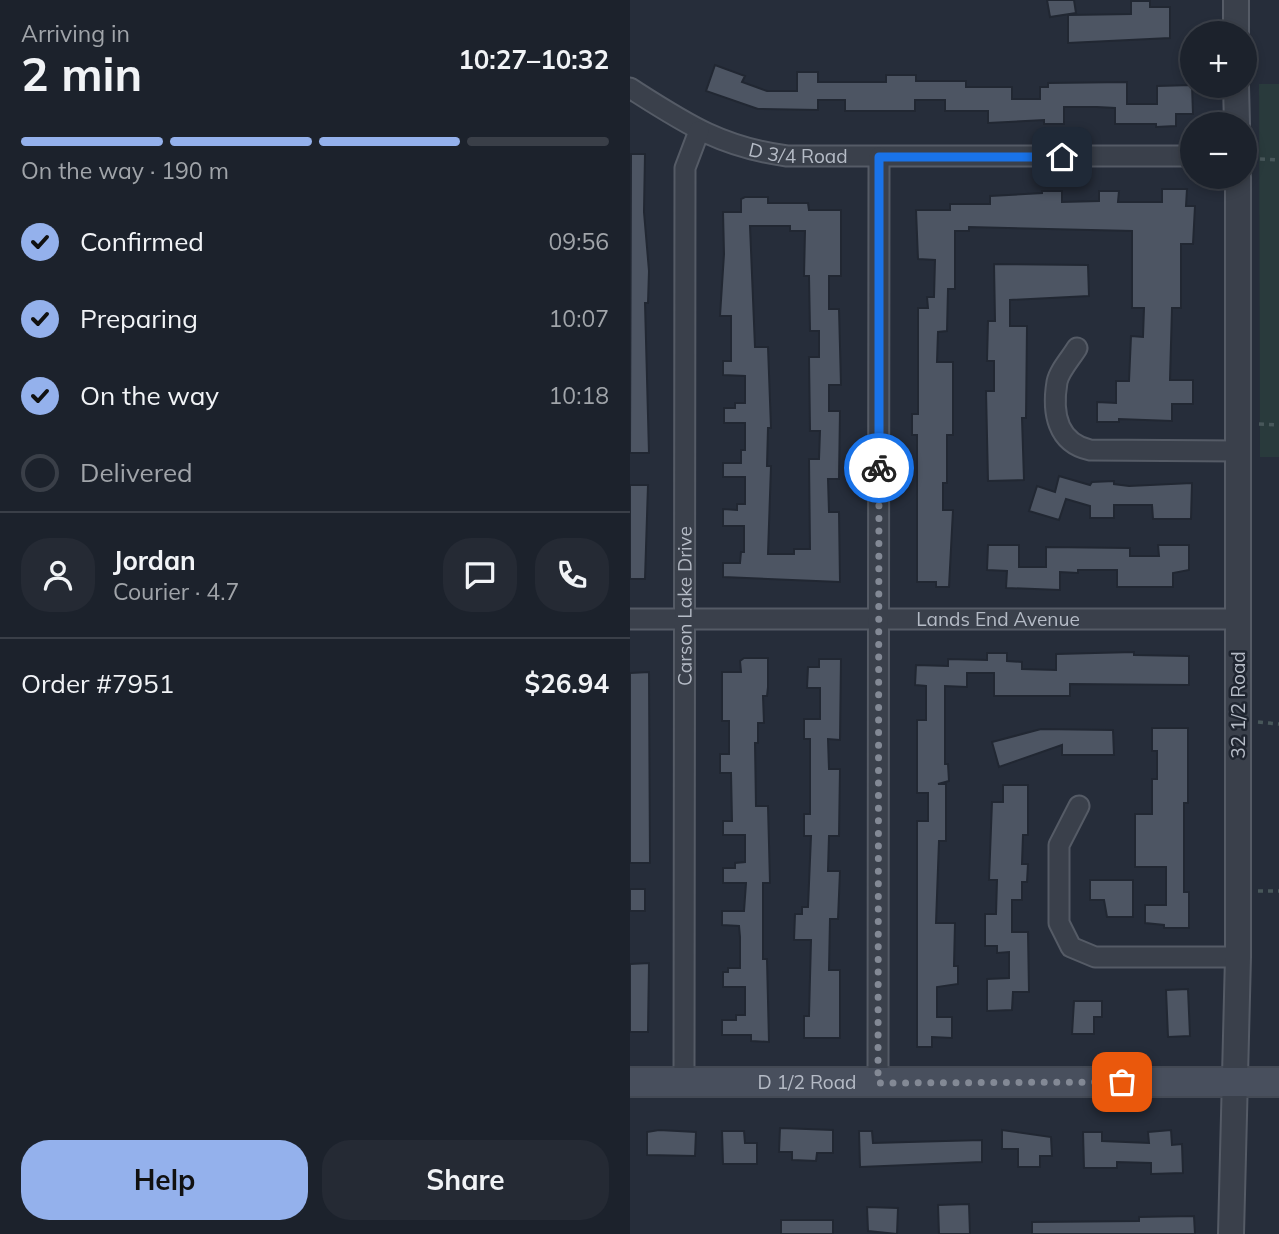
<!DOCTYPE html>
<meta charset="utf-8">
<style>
body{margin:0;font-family:Mulish,sans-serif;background:#252a34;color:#f1f3f6;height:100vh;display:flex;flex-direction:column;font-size:26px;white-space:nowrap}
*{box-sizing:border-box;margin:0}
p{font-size:23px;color:#a0a4a9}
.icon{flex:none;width:38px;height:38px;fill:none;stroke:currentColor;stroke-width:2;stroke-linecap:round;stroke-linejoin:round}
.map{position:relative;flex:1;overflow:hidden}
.details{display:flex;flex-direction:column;background:#1c222c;width:630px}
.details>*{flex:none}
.controls{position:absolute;left:550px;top:21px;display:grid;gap:14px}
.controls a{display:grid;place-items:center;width:77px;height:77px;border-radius:50%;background:#1c222c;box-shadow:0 4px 10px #0003,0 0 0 2px #3a3f48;font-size:35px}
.pin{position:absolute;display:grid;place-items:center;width:60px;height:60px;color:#fff;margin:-30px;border-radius:14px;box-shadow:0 4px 10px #0006}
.courier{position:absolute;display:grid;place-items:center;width:70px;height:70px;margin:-35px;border:5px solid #1a73e8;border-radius:50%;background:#fff;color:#222;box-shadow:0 2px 9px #0007}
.headline em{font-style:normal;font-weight:700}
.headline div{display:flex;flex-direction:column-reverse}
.headline{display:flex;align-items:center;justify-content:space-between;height:119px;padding:0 21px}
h1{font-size:46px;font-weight:700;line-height:52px}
.bar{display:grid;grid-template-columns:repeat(4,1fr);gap:10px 7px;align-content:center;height:84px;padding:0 21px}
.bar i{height:9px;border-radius:5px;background:#3a3f48}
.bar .selected{background:#94b1ec}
.bar p{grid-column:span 4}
.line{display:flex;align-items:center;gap:18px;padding:0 21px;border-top:2px solid #3a3f48}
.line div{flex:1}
.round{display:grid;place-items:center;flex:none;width:74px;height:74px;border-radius:28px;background:#252a34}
ol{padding:0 21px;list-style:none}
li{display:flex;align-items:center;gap:21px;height:77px}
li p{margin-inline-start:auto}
li .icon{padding:7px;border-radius:50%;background:#94b1ec;color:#111;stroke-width:4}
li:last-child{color:#a0a4a9}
li i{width:38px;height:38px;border:4px solid #3a3f48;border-radius:50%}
.primary-button{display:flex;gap:14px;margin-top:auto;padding:14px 21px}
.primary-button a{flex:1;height:80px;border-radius:28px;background:#94b1ec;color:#111;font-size:28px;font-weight:700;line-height:80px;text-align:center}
.primary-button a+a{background:#252a34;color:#f1f3f6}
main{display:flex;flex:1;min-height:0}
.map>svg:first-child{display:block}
.green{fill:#293a3c}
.building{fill:#4d5563;stroke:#212732;stroke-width:2;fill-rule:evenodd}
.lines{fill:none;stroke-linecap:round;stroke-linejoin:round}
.minor-casing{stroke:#555b66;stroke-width:23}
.tertiary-casing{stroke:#555b66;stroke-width:28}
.secondary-casing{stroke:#434954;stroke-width:32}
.path{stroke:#48575a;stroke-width:3.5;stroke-dasharray:5 5;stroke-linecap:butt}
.minor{stroke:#3a404b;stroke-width:19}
.tertiary{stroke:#3a404b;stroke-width:24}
.secondary{stroke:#484f5d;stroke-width:28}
.done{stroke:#838995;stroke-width:7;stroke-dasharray:0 12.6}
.route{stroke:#1a73e8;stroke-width:9}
.labels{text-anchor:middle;stroke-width:5;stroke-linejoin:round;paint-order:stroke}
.street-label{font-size:19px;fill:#b5bbc6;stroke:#1f2530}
</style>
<main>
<section class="details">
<div class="headline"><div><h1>2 min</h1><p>Arriving in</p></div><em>10:27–10:32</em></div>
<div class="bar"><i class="selected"></i><i class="selected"></i><i class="selected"></i><i></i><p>On the way · 190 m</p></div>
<ol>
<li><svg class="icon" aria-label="check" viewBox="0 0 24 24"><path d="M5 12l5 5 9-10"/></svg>Confirmed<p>09:56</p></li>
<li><svg class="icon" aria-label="check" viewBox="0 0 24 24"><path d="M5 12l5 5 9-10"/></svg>Preparing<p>10:07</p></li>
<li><svg class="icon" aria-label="check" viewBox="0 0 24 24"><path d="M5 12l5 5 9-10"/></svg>On the way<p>10:18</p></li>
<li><i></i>Delivered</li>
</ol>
<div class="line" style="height:126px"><a class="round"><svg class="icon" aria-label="person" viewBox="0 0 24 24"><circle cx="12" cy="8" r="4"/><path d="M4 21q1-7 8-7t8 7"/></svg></a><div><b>Jordan</b><p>Courier · 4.7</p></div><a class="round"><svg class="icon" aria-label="chat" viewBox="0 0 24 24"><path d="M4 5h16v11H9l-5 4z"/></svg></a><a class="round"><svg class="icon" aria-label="phone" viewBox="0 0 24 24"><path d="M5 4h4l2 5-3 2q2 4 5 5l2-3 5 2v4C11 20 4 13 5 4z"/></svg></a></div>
<div class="line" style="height:91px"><div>Order #7951</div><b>$26.94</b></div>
<div class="primary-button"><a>Help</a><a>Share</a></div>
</section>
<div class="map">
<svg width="649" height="1234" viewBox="0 0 649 1234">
<rect width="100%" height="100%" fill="#262d3a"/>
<polygon class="green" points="629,84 649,84 649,457 630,457"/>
<g class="building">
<polygon points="417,0 444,0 446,13 420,17"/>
<polygon points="501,1 520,1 520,7 540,7 540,38 438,43 438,15 501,14"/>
<polygon points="85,65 115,76 112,82 137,91 167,91 167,72 188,72 188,82 256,82 256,75 286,75 286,81 336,81 336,87 382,87 382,99 410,99 410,87 418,87 418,83 497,82 497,104 527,104 527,86 562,85 563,114 546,114 546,126 526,127 526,124 485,124 485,108 467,107 434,107 434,124 414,124 414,120 358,123 358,111 315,111 315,100 285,100 285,111 215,111 215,100 188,100 188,110 128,109 76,91"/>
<polygon points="1,154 15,154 14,212 19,271 18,303 15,303 19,453 0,453"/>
<polygon points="532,189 557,189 556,206 565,206 563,244 551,244 551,308 542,308 540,380 563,380 563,404 542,404 542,421 489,419 489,422 467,422 467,402 486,403 486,381 499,381 501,336 513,337 514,308 502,308 502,231 339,227 339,231 325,231 325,289 318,289 317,331 308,332 307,362 323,362 323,435 317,435 317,483 313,483 313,510 323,510 319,587 306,587 306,582 287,582 287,435 282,435 282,414 288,414 288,308 298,308 297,297 304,297 305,260 288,259 286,210 320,210 320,204 360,204 360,196 412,193 412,191 432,191 432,202 469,201 469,191 489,191 488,202 532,202"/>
<path d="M 115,197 L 138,197 L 138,203 L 178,203 L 179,210 L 211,210 L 211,276 L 199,276 L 199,309 L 209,309 L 211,385 L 199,385 L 199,411 L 210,411 L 209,479 L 198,479 L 199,512 L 209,512 L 210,582 L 93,577 L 93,563 L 110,563 L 111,552 L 114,552 L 114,526 L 93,526 L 93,509 L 107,510 L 107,504 L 115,504 L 115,477 L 93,477 L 93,463 L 111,463 L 111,450 L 115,450 L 115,423 L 94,423 L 94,408 L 105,408 L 105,403 L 115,403 L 115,376 L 93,375 L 93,361 L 101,361 L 101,316 L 90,316 L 94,254 L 93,212 L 111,212 L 111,199 ZM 120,226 L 160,226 L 160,231 L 175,231 L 174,276 L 179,276 L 180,331 L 189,331 L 189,357 L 179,357 L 180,431 L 190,431 L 189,459 L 179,459 L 180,549 L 164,549 L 164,554 L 138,554 L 141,466 L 137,466 L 138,428 L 141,428 L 138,347 L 125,347 Z"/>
<polygon points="364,264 458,265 459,296 380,300 380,326 397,326 396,418 392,418 394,480 358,481 356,391 364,391 364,361 357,361 358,321 365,321"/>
<polygon points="429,476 460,485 462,482 484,481 484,484 499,486 562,483 561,519 523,519 522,505 484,505 484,518 460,518 460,506 436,499 429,520 399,511 407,486 425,492"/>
<polygon points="0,485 18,485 15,579 0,579"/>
<polygon points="358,545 389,545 389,567 416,567 416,547 500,548 500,556 529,556 528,545 559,545 559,570 543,573 543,587 487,587 487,570 448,570 448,573 430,572 430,590 376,588 377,571 357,570"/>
<polygon points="504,652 504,655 559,656 559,685 440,684 440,696 364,696 364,673 337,673 337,687 315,686 315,764 318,764 319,781 308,784 316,784 316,841 309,841 306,923 325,923 324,966 328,966 328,984 307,987 307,1017 322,1017 322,1038 302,1037 302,1047 287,1047 287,821 298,821 298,793 287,793 287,720 296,720 296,686 285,685 286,665 318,666 318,659 357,660 357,653 377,653 377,661 392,662 392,669 426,670 426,654"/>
<polygon points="114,658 138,658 138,687 137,696 133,696 134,723 128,723 128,743 125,743 126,806 138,806 140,883 133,883 133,959 137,959 139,1042 121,1041 121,1035 92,1035 92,1020 106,1020 106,1015 115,1015 115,987 93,987 93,972 98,972 98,968 110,968 110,937 109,926 92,925 92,911 114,911 116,883 93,883 93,868 105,868 105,863 115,862 115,835 93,835 93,821 102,821 101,773 90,773 90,754 99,754 99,721 92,721 92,672 111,672 110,661"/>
<polygon points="189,659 211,659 210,740 198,739 199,769 210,769 209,836 199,836 198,871 210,871 208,919 200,919 199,970 210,970 210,1038 174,1038 174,1016 179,1016 181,940 164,940 165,914 172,914 172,907 178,907 181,836 174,836 174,814 180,814 180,739 174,739 174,719 190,719 190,688 177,688 178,667 189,667"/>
<polygon points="19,672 20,863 0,863 0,673"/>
<polygon points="522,728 558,728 558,803 554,803 554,892 559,892 559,928 534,928 534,925 515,923 515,905 536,905 536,867 505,867 505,814 522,814 522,779 527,779 527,751 522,751"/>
<polygon points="411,729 483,730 484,755 432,755 432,745 369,767 362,742"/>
<polygon points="373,785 398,785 398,835 393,835 392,864 398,864 397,882 392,882 392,900 382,900 382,932 398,932 399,992 383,992 382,1010 357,1011 357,979 379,978 379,952 367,953 367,946 355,946 355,914 366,914 367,880 359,880 362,802 373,802"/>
<polygon points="460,880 503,880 503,917 477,917 474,900 460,900"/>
<rect x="0" y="889" width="15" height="22"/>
<polygon points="19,963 18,1032 0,1032 0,964"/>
<polygon points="558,989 560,1036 538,1037 536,990"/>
<polygon points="444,1001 472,1001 472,1017 464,1017 464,1034 442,1034"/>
<polygon points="150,1128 203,1130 203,1153 187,1153 186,1161 162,1160 162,1152 149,1152"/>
<polygon points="29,1130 66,1132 65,1156 17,1155 17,1132"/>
<polygon points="372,1130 421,1137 422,1156 410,1156 410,1167 388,1167 388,1149 372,1149"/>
<polygon points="541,1130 542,1145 552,1144 553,1173 521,1174 521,1163 487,1162 487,1168 454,1168 453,1132 472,1132 472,1141 519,1143 518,1132"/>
<polygon points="92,1131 114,1131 115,1143 127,1143 127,1164 93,1164"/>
<polygon points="229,1131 242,1131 243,1143 352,1140 352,1162 230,1167"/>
<polygon points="339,1204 340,1234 309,1234 308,1205"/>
<polygon points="237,1207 268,1208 267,1234 238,1231"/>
<polygon points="564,1216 565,1234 402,1234 402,1222 509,1221 509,1217"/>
<rect x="151" y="1220" width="52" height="14"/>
</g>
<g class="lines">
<g class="minor-casing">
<g id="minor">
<path id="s1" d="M 0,88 C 55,123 90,147 157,156 L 562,156"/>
<path d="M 447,348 C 441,358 429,371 427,382 C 422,412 427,443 460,450 L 609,451"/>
<path id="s2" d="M 0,619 L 608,619"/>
<polyline points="449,806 429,845 429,923 441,947 465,957 608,957"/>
<path id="s3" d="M 54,1082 L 55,168 L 69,131"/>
<polyline points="248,1083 249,157"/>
</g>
</g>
<g class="tertiary-casing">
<g id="tertiary">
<polyline points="606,33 606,0"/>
<polyline points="606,86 607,124"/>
<polyline points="601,1234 608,957 608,177"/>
</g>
</g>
<g class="secondary-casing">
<g id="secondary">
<path id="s4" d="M 0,1082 L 649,1082"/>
</g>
</g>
<g class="path">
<polyline points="630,159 649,160"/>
<polyline points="629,424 649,425"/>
<polyline points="628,722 649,724"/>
<polyline points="628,891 649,891"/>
</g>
<use href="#minor" class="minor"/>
<use href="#tertiary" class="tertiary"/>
<use href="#secondary" class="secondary"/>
</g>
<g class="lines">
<polyline class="done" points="249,468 248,1083 492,1082"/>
<polyline class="route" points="249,468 249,157 432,157"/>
</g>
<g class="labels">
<g class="street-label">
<text dy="7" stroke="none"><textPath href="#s1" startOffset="184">D 3/4 Road</textPath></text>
<text dy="7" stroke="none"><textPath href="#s3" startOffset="476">Carson Lake Drive</textPath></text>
<text dy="7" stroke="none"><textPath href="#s2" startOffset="368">Lands End Avenue</textPath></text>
<text transform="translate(608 705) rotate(-90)" y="7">32 1/2 Road</text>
<text dy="7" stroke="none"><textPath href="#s4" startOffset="177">D 1/2 Road</textPath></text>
</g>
</g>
</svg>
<div class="controls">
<a>+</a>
<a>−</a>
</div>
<div class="pin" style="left:492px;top:1082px;background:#ea580c"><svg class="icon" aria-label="bag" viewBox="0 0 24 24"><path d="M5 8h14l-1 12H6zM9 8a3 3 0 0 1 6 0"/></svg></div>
<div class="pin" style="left:432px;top:157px;background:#1f2937"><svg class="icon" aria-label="home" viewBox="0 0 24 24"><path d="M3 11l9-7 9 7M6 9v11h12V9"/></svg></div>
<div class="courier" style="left:249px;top:468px"><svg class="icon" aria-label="bike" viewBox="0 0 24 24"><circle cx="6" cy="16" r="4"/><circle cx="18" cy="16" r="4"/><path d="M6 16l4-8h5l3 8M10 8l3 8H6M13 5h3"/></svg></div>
</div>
</main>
